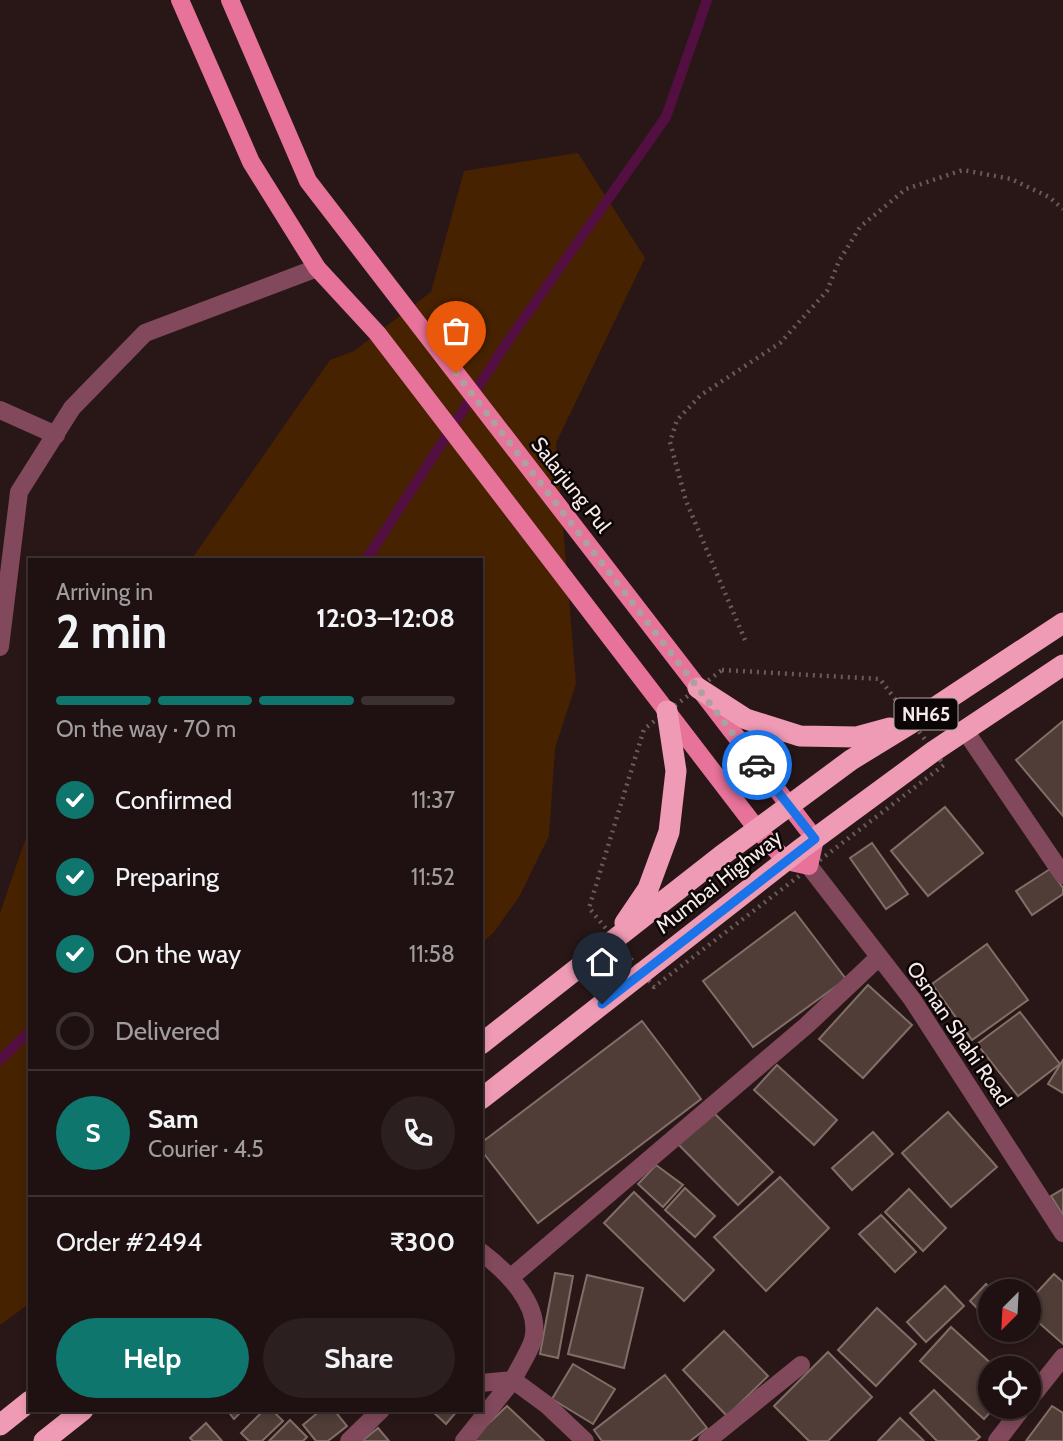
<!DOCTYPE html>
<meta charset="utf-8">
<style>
body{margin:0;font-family:Cabin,sans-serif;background:#2c1f1f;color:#f1f3f6;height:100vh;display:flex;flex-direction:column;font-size:26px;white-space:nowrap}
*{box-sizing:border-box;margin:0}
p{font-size:23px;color:#a19d9f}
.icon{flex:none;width:38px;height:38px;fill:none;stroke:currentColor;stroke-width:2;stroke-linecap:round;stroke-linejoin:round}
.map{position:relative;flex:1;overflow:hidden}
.panel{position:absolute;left:28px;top:558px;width:455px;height:854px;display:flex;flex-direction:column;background:#1f1111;border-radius:0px;box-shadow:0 4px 10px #0003,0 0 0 2px #3c3131}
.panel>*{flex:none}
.needle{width:46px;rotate:204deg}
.buttons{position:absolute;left:978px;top:1279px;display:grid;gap:14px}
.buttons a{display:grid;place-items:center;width:63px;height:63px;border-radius:50%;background:#1f1111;box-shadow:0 4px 10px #0003,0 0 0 2px #3c3131;font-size:35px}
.pin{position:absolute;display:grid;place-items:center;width:60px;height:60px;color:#fff;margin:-72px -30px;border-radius:50% 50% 50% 0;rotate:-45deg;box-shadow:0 0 7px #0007}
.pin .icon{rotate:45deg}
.courier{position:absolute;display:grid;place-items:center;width:70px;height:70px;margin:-35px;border:5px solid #1a73e8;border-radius:50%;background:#fff;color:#222;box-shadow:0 2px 9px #0007}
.head em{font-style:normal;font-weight:700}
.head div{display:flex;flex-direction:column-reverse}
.head{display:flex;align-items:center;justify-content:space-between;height:119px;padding:0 28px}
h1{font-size:46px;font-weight:700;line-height:52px}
.bar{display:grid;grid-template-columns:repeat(4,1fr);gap:10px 7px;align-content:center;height:84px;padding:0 28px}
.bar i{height:9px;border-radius:5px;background:#3c3131}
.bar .current{background:#0f766e}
.bar p{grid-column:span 4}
.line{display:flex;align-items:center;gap:18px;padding:0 28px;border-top:2px solid #3c3131}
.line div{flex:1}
.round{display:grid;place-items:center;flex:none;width:74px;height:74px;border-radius:37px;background:#2c1f1f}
ol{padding:0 28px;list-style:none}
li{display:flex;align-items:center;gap:21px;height:77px}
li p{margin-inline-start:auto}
li .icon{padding:7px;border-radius:50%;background:#0f766e;color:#fff;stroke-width:4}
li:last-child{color:#a19d9f}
li i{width:38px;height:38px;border:4px solid #3c3131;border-radius:50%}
.primary-button{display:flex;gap:14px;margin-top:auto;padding:14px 28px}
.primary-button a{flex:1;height:80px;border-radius:42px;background:#0f766e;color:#fff;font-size:28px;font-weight:700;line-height:80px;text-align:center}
.primary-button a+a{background:#2c1f1f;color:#f1f3f6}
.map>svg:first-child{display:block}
.green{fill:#472200}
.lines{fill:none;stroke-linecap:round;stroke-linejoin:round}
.stream{stroke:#540f42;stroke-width:10}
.building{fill:#503d37;stroke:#836e67;stroke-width:2}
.path{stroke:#6b5a5a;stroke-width:4.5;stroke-dasharray:2 5;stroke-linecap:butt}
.minor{stroke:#81495b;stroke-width:18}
.major{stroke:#e7729a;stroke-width:18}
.highway{stroke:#f09bb5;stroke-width:21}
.done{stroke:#aea0a0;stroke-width:7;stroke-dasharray:0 12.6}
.route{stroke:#1a73e8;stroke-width:9}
.labels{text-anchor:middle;stroke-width:5;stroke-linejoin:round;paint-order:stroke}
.shield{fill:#0c0505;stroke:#b0a5a5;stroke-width:2}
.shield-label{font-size:19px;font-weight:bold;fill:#f6e9e9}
.street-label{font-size:21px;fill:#f6e9e9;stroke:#0c0505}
</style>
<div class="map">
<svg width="1063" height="1441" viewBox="0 0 1063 1441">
<rect width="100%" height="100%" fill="#291717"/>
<g class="green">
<polygon points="578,153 645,258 556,443 576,684 555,748 549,836 519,897 494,932 481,944 481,560 191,560 330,360 354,351 431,292 464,171"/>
<polygon points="30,826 30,1303 0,1325 0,913"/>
</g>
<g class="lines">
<g class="stream">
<polyline points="366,560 506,344 666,117 707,0"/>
<polyline points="0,1060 30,1031"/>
</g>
</g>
<g class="building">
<polygon points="1063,721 1063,816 1016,760"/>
<polygon points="945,807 983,853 928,896 891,851"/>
<polygon points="872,843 908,894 886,909 850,858"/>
<polygon points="1050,869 1063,888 1063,894 1032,915 1016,891"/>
<polygon points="795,912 846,979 753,1047 703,981"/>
<polygon points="987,944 1028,1000 972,1040 932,984"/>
<polygon points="868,985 912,1025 863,1078 819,1039"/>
<polygon points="1020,1012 1060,1064 1018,1096 977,1044"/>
<polygon points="642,1021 701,1099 538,1223 481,1150 481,1143"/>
<polygon points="1063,1060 1063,1093 1048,1084"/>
<polygon points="777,1065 837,1120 814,1145 754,1090"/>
<polygon points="713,1112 773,1172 738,1205 677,1143"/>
<polygon points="948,1112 997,1167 951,1207 902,1153"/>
<polygon points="873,1132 893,1154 852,1190 832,1168"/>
<polygon points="656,1165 683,1185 663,1207 638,1184"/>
<polygon points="780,1177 829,1228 766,1291 714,1237"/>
<polygon points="685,1188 715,1216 695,1237 665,1210"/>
<polygon points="909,1189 946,1228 923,1251 885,1212"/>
<polygon points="1063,1189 1063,1215 1051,1196"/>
<polygon points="634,1192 714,1270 684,1301 604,1223"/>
<polygon points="881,1215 916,1252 895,1272 859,1234"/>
<polygon points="555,1273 573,1276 558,1358 540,1354"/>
<polygon points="1054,1274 1063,1282 1063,1344 1029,1314 1029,1301"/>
<polygon points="587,1275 643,1288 624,1368 568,1354"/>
<polygon points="986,1284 994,1292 990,1292 990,1321 970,1301"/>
<polygon points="945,1286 964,1306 926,1342 907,1322"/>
<polygon points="877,1308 916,1344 876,1386 838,1350"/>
<polygon points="951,1327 996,1368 990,1368 990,1407 995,1407 984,1419 920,1361"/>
<polygon points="1000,1330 1025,1330 1013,1342"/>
<polygon points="724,1331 768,1376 727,1416 683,1370"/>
<polygon points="828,1352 872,1397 828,1441 809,1441 774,1406"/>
<polygon points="573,1364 615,1389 593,1424 552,1399"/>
<polygon points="665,1375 707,1428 690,1441 602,1441 594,1430"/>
<polygon points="934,1390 980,1437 975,1441 937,1441 910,1413"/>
<polygon points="507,1406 544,1441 470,1441"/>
<polygon points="1052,1406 1063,1413 1063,1441 1026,1441"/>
<polygon points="227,1410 243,1410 234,1419"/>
<polygon points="264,1410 272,1410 283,1421 262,1441 249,1441 241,1433"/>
<polygon points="321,1410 334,1410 347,1426 328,1441 316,1441 303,1425"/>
<polygon points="431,1410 458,1410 446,1424"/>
<polygon points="900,1418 924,1441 878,1441"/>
<polygon points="290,1420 307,1437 303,1441 269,1441"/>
<polygon points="206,1423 222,1441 193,1441 190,1438"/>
<polygon points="378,1428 389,1441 362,1441"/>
</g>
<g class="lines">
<g class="path">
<polyline points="745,640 686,501 670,442 677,420 701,395 780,343 827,291 839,261 860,227 906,189 963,170 1011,179 1049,197 1063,209"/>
<polygon points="722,670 880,679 944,765 654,987 589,908 644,729"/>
</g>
<g class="minor">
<polyline points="0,410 56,435"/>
<polyline points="0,647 19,492 72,408 145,333 317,268"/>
<polyline points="966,732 1063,875"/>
<polyline points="809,866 912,999 1063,1233"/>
<path d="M 481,1252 C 506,1271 542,1305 533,1340 C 529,1353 519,1367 513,1380 L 481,1383"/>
<polyline points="510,1278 807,1025 879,957"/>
<polyline points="1029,1400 1063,1357"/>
<polyline points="349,1441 381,1410"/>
<polyline points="464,1441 513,1380 547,1405 585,1441"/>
<polyline points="707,1441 801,1365"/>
<polyline points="997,1441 1023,1407"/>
</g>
<polyline class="major" points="180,0 251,162 317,268 377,333 757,829 786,861 809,866 815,839 308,181 230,0"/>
<g class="highway">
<polyline points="698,688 746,719 800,736 857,737 890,728"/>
<polyline points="625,923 648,889 669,832 676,771 667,711"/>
<polyline points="481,1044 721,856 851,760 913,722 1063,623"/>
<polyline points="481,1099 798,851 934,751 1063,665"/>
<polyline points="0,1425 30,1401"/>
<polyline points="44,1441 83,1410"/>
</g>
</g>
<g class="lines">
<polyline class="done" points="456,373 757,765"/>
<polyline class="route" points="602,1004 815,839 757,765"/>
</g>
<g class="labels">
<rect class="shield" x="894.5" y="698.5" width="63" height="31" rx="5"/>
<g class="shield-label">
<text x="926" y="721">NH65</text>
</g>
<g class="street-label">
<text transform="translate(571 485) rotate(52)" y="7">Salarjung Pul</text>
<text transform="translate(719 882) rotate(-38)" y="7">Mumbai Highway</text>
<text transform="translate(959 1034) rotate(56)" y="7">Osman Shahi Road</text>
</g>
</g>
</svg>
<div class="buttons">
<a><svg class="needle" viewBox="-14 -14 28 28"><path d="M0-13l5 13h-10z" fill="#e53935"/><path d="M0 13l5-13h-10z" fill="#a19d9f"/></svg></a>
<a><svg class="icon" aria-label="locate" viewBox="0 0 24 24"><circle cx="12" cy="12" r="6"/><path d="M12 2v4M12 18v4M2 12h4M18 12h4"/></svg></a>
</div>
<div class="pin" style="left:456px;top:373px;background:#ea580c"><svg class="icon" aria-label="bag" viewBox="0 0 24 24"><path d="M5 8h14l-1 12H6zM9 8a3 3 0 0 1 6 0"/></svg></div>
<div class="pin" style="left:602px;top:1004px;background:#1f2937"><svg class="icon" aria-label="home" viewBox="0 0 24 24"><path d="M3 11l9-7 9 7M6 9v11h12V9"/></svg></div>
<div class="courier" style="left:757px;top:765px"><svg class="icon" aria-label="car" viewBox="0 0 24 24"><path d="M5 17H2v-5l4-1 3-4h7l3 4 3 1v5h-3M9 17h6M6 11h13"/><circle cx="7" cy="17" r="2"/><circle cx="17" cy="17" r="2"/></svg></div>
<section class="panel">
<div class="head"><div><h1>2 min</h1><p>Arriving in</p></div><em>12:03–12:08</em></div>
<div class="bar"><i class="current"></i><i class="current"></i><i class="current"></i><i></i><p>On the way · 70 m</p></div>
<ol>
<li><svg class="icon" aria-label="check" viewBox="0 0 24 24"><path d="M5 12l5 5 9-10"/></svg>Confirmed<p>11:37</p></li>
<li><svg class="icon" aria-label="check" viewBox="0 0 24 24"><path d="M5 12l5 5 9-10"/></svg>Preparing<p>11:52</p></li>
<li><svg class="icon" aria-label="check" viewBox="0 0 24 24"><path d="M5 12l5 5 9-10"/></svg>On the way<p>11:58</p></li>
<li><i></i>Delivered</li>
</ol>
<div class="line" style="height:126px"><b class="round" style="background:#0f766e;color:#fff">S</b><div><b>Sam</b><p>Courier · 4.5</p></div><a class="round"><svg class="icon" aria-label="phone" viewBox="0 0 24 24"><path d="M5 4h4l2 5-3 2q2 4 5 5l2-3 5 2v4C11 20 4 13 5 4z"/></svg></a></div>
<div class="line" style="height:91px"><div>Order #2494</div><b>₹300</b></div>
<div class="primary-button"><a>Help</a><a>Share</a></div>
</section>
</div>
